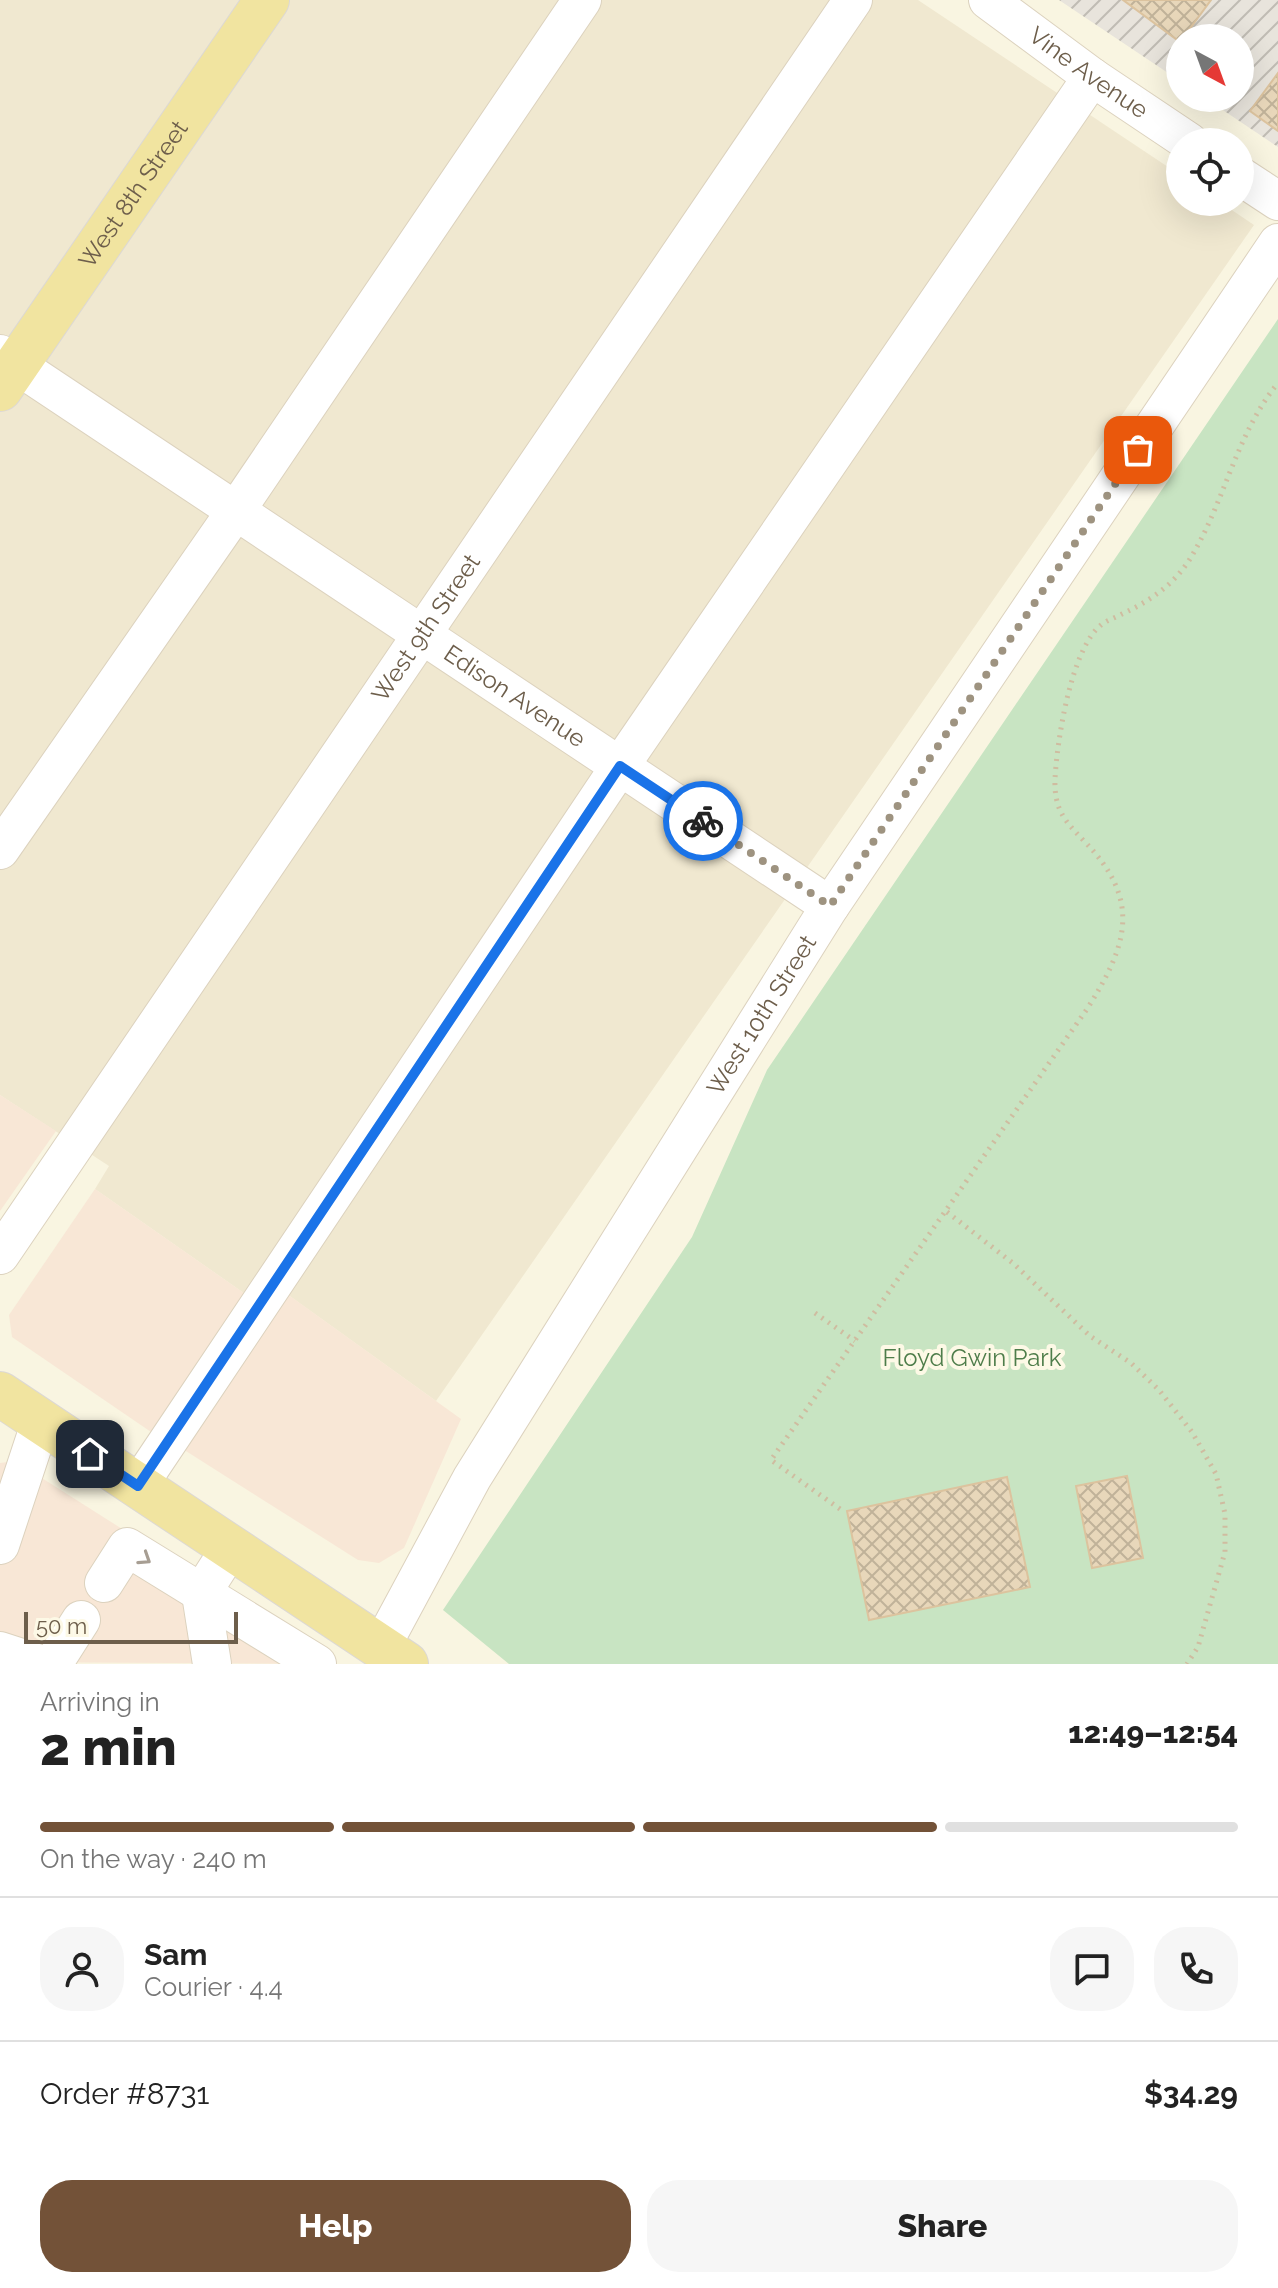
<!DOCTYPE html>
<meta charset="utf-8">
<style>
body{margin:0;font-family:Raleway,sans-serif;background:#f6f6f6;color:#222;height:100vh;display:flex;flex-direction:column;font-size:30px;white-space:nowrap}
*{box-sizing:border-box;margin:0}
p{font-size:26px;color:#767676}
.icon{flex:none;width:44px;height:44px;fill:none;stroke:currentColor;stroke-width:2;stroke-linecap:round;stroke-linejoin:round}
.map{position:relative;height:1664px;overflow:hidden}
.sheet{display:flex;flex-direction:column;background:#fff;flex:1}
.sheet>*{flex:none}
.needle{width:52px;rotate:139deg}
.fabs{position:absolute;left:1166px;top:24px;display:grid;gap:16px}
.fabs a{display:grid;place-items:center;width:88px;height:88px;border-radius:50%;background:#fff;box-shadow:0 8px 32px #0002;font-size:40px}
.scale{position:absolute;left:24px;bottom:20px;width:214px;box-sizing:border-box;padding-left:8px;border:4px solid #6d5e4b;border-top:0;font-size:22px;line-height:28px;white-space:nowrap;color:#6d5e4b;-webkit-text-stroke:6px #fdf9e6;paint-order:stroke}
.pin{position:absolute;display:grid;place-items:center;width:68px;height:68px;color:#fff;margin:-34px;border-radius:16px;box-shadow:0 4px 12px #0006}
.courier{position:absolute;display:grid;place-items:center;width:80px;height:80px;margin:-40px;border:6px solid #1a73e8;border-radius:50%;background:#fff;color:#222;box-shadow:0 2px 10px #0007}
.head em{font-style:normal;font-weight:800}
.head div{display:flex;flex-direction:column-reverse}
.head{display:flex;align-items:center;justify-content:space-between;height:136px;padding:0 40px}
h1{font-size:52px;font-weight:800;line-height:60px}
.bar{display:grid;grid-template-columns:repeat(4,1fr);gap:12px 8px;align-content:center;height:96px;padding:0 40px}
.bar i{height:10px;border-radius:6px;background:#e0e0e0}
.bar .selected{background:#735238}
.bar p{grid-column:span 4}
.line{display:flex;align-items:center;gap:20px;padding:0 40px;border-top:2px solid #e0e0e0}
.line div{flex:1}
.round{display:grid;place-items:center;flex:none;width:84px;height:84px;border-radius:32px;background:#f6f6f6}
.action{display:flex;gap:16px;margin-top:auto;padding:16px 40px}
.action a{flex:1;height:92px;border-radius:32px;background:#735238;color:#fff;font-size:32px;font-weight:800;line-height:92px;text-align:center}
.action a+a{background:#f6f6f6;color:#222}
.map>svg:first-child{display:block}
.residential{fill:#f0e8d0}
.commercial{fill:#f8e7d6}
.industrial{fill:url(#industrial-furrows)}
.green{fill:#c8e4c2}
.building{fill:url(#building-cross-hatch);stroke:#dcc39e;stroke-width:2}
.lines{fill:none;stroke-linecap:round;stroke-linejoin:round}
.minor-casing{stroke:#dcd2be;stroke-width:40}
.major-casing{stroke:#dcd8d4;stroke-width:46}
.path{stroke:#cfbca0;stroke-width:5;stroke-dasharray:2 6;stroke-linecap:butt}
.minor{stroke:#fff;stroke-width:38}
.major{stroke:#f1e4a0;stroke-width:44}
.oneway{stroke:#a79e93}
.done{stroke:#9e9380;stroke-width:8;stroke-dasharray:0 14.4}
.route{stroke:#1a73e8;stroke-width:10}
.labels{text-anchor:middle;stroke-width:8;stroke-linejoin:round;paint-order:stroke}
.street-label{font-size:24px;fill:#6d5e4b;stroke:#fdf9e6}
.park-label{font-size:24px;fill:#4e7d4a;stroke:#fdf9e6}
</style>
<div class="map">
<svg width="1278" height="1664" viewBox="0 0 1278 1664">
<defs>
<pattern id="industrial-furrows" width="10" height="10" patternUnits="userSpaceOnUse" patternTransform="scale(2)"><rect width="10" height="10" fill="#e8e4dc"/><path d="M-1 1l2-2M0 10L10 0M9 11l2-2" fill="none" stroke="#c0bcb4"/></pattern>
<pattern id="building-cross-hatch" width="8" height="8" patternUnits="userSpaceOnUse" patternTransform="scale(2)"><rect width="8" height="8" fill="#e8d7ba"/><path d="M0 0l8 8M0 8l8-8" fill="none" stroke="#c0b299"/></pattern>
</defs>
<rect width="100%" height="100%" fill="#f9f5e1"/>
<polygon class="residential" points="0,0 918,0 1180,175 1180,202 1220,202 1254,225 436,1401 266,1279 251,1298 95,1189 109,1166 0,1095"/>
<g class="commercial">
<polygon points="0,1095 56,1131 0,1211"/>
<polygon points="95,1189 251,1298 157,1436 12,1337 9,1315"/>
<polygon points="283,1291 461,1419 404,1548 379,1563 358,1560 178,1446"/>
<polygon points="15,1461 335,1664 0,1662 0,1463"/>
</g>
<polygon class="industrial" points="1059,0 1278,0 1278,147 1205,98 1240,98 1240,38 1180,38 1180,81"/>
<polygon class="green" points="1278,319 1278,1664 509,1664 443,1610 692,1237 767,1070"/>
<g class="building">
<polygon points="1123,0 1211,0 1180,42"/>
<polygon points="1278,73 1278,131 1250,111"/>
<polygon points="1127,1476 1143,1558 1092,1568 1076,1486"/>
<polygon points="1007,1477 1030,1587 869,1620 847,1511"/>
</g>
<g class="lines">
<g class="minor-casing">
<g id="minor">
<path id="s1" d="M 988,0 L 1092,77 L 1189,142"/>
<polyline points="1240,176 1278,201"/>
<path id="s2" d="M 0,354 L 830,906"/>
<polyline points="0,850 235,512 582,0"/>
<path id="s3" d="M 0,1255 L 853,0"/>
<polyline points="138,1486 620,766 1092,77"/>
<polyline points="0,1545 41,1421"/>
<polyline points="104,1583 127,1547 317,1664"/>
<path id="s4" d="M 381,1647 L 472,1478 L 830,906 L 1278,243"/>
<polyline points="0,1651 40,1664"/>
<polyline points="53,1664 81,1620"/>
<polyline points="212,1664 201,1594 231,1547"/>
</g>
</g>
<g class="major-casing">
<g id="major">
<path id="s5" d="M 0,389 L 267,0"/>
<polyline points="0,1394 406,1664"/>
</g>
</g>
<g class="path">
<polyline points="947,1212 1014,1264 1090,1336 1131,1363 1159,1390 1192,1432 1216,1474 1225,1514 1225,1552 1198,1647 1187,1664"/>
<polyline points="815,1313 855,1341"/>
<path d="M 840,1509 L 771,1460 L 1087,1009 C 1127,946 1143,901 1084,841 C 1065,821 1054,810 1055,779 C 1057,741 1071,649 1101,625 C 1107,620 1115,618 1122,614 C 1148,602 1172,586 1188,562 C 1224,506 1235,435 1278,383"/>
</g>
<use href="#minor" class="minor"/>
<use href="#major" class="major"/>
</g>
<defs><path id="oneway-chevron" d="M-2-3.5L2.5 0L-2 3.5" fill="none" stroke-width="1.6" stroke-linecap="round" stroke-linejoin="round" transform="scale(2)"/></defs>
<use class="oneway" href="#oneway-chevron" transform="translate(145 1559) rotate(33)"/>
<g class="lines">
<polyline class="done" points="703,821 830,906 1138,450"/>
<polyline class="route" points="90,1454 138,1486 620,766 703,821"/>
</g>
<g class="labels">
<g class="street-label">
<text dy="8" stroke="none"><textPath href="#s1" startOffset="124">Vine Avenue</textPath></text>
<text dy="8" stroke="none"><textPath href="#s5" startOffset="236">West 8th Street</textPath></text>
<text dy="8" stroke="none"><textPath href="#s3" startOffset="758">West 9th Street</textPath></text>
<text dy="8" stroke="none"><textPath href="#s2" startOffset="618">Edison Avenue</textPath></text>
<text dy="8" stroke="none"><textPath href="#s4" startOffset="738">West 10th Street</textPath></text>
</g>
<g class="park-label">
<text x="972" y="1366">Floyd Gwin Park</text>
</g>
</g>
</svg>
<div class="fabs">
<a><svg class="needle" viewBox="-14 -14 28 28"><path d="M0-13l5 13h-10z" fill="#e53935"/><path d="M0 13l5-13h-10z" fill="#767676"/></svg></a>
<a><svg class="icon" aria-label="locate" viewBox="0 0 24 24"><circle cx="12" cy="12" r="6"/><path d="M12 2v4M12 18v4M2 12h4M18 12h4"/></svg></a>
</div>
<div class="scale">50 m</div>
<div class="pin" style="left:1138px;top:450px;background:#ea580c"><svg class="icon" aria-label="bag" viewBox="0 0 24 24"><path d="M5 8h14l-1 12H6zM9 8a3 3 0 0 1 6 0"/></svg></div>
<div class="pin" style="left:90px;top:1454px;background:#1f2937"><svg class="icon" aria-label="home" viewBox="0 0 24 24"><path d="M3 11l9-7 9 7M6 9v11h12V9"/></svg></div>
<div class="courier" style="left:703px;top:821px"><svg class="icon" aria-label="bike" viewBox="0 0 24 24"><circle cx="6" cy="16" r="4"/><circle cx="18" cy="16" r="4"/><path d="M6 16l4-8h5l3 8M10 8l3 8H6M13 5h3"/></svg></div>
</div>
<section class="sheet">
<div class="head"><div><h1>2 min</h1><p>Arriving in</p></div><em>12:49–12:54</em></div>
<div class="bar"><i class="selected"></i><i class="selected"></i><i class="selected"></i><i></i><p>On the way · 240 m</p></div>
<div class="line" style="height:144px"><a class="round"><svg class="icon" aria-label="person" viewBox="0 0 24 24"><circle cx="12" cy="8" r="4"/><path d="M4 21q1-7 8-7t8 7"/></svg></a><div><b>Sam</b><p>Courier · 4.4</p></div><a class="round"><svg class="icon" aria-label="chat" viewBox="0 0 24 24"><path d="M4 5h16v11H9l-5 4z"/></svg></a><a class="round"><svg class="icon" aria-label="phone" viewBox="0 0 24 24"><path d="M5 4h4l2 5-3 2q2 4 5 5l2-3 5 2v4C11 20 4 13 5 4z"/></svg></a></div>
<div class="line" style="height:104px"><div>Order #8731</div><b>$34.29</b></div>
<div class="action"><a>Help</a><a>Share</a></div>
</section>
